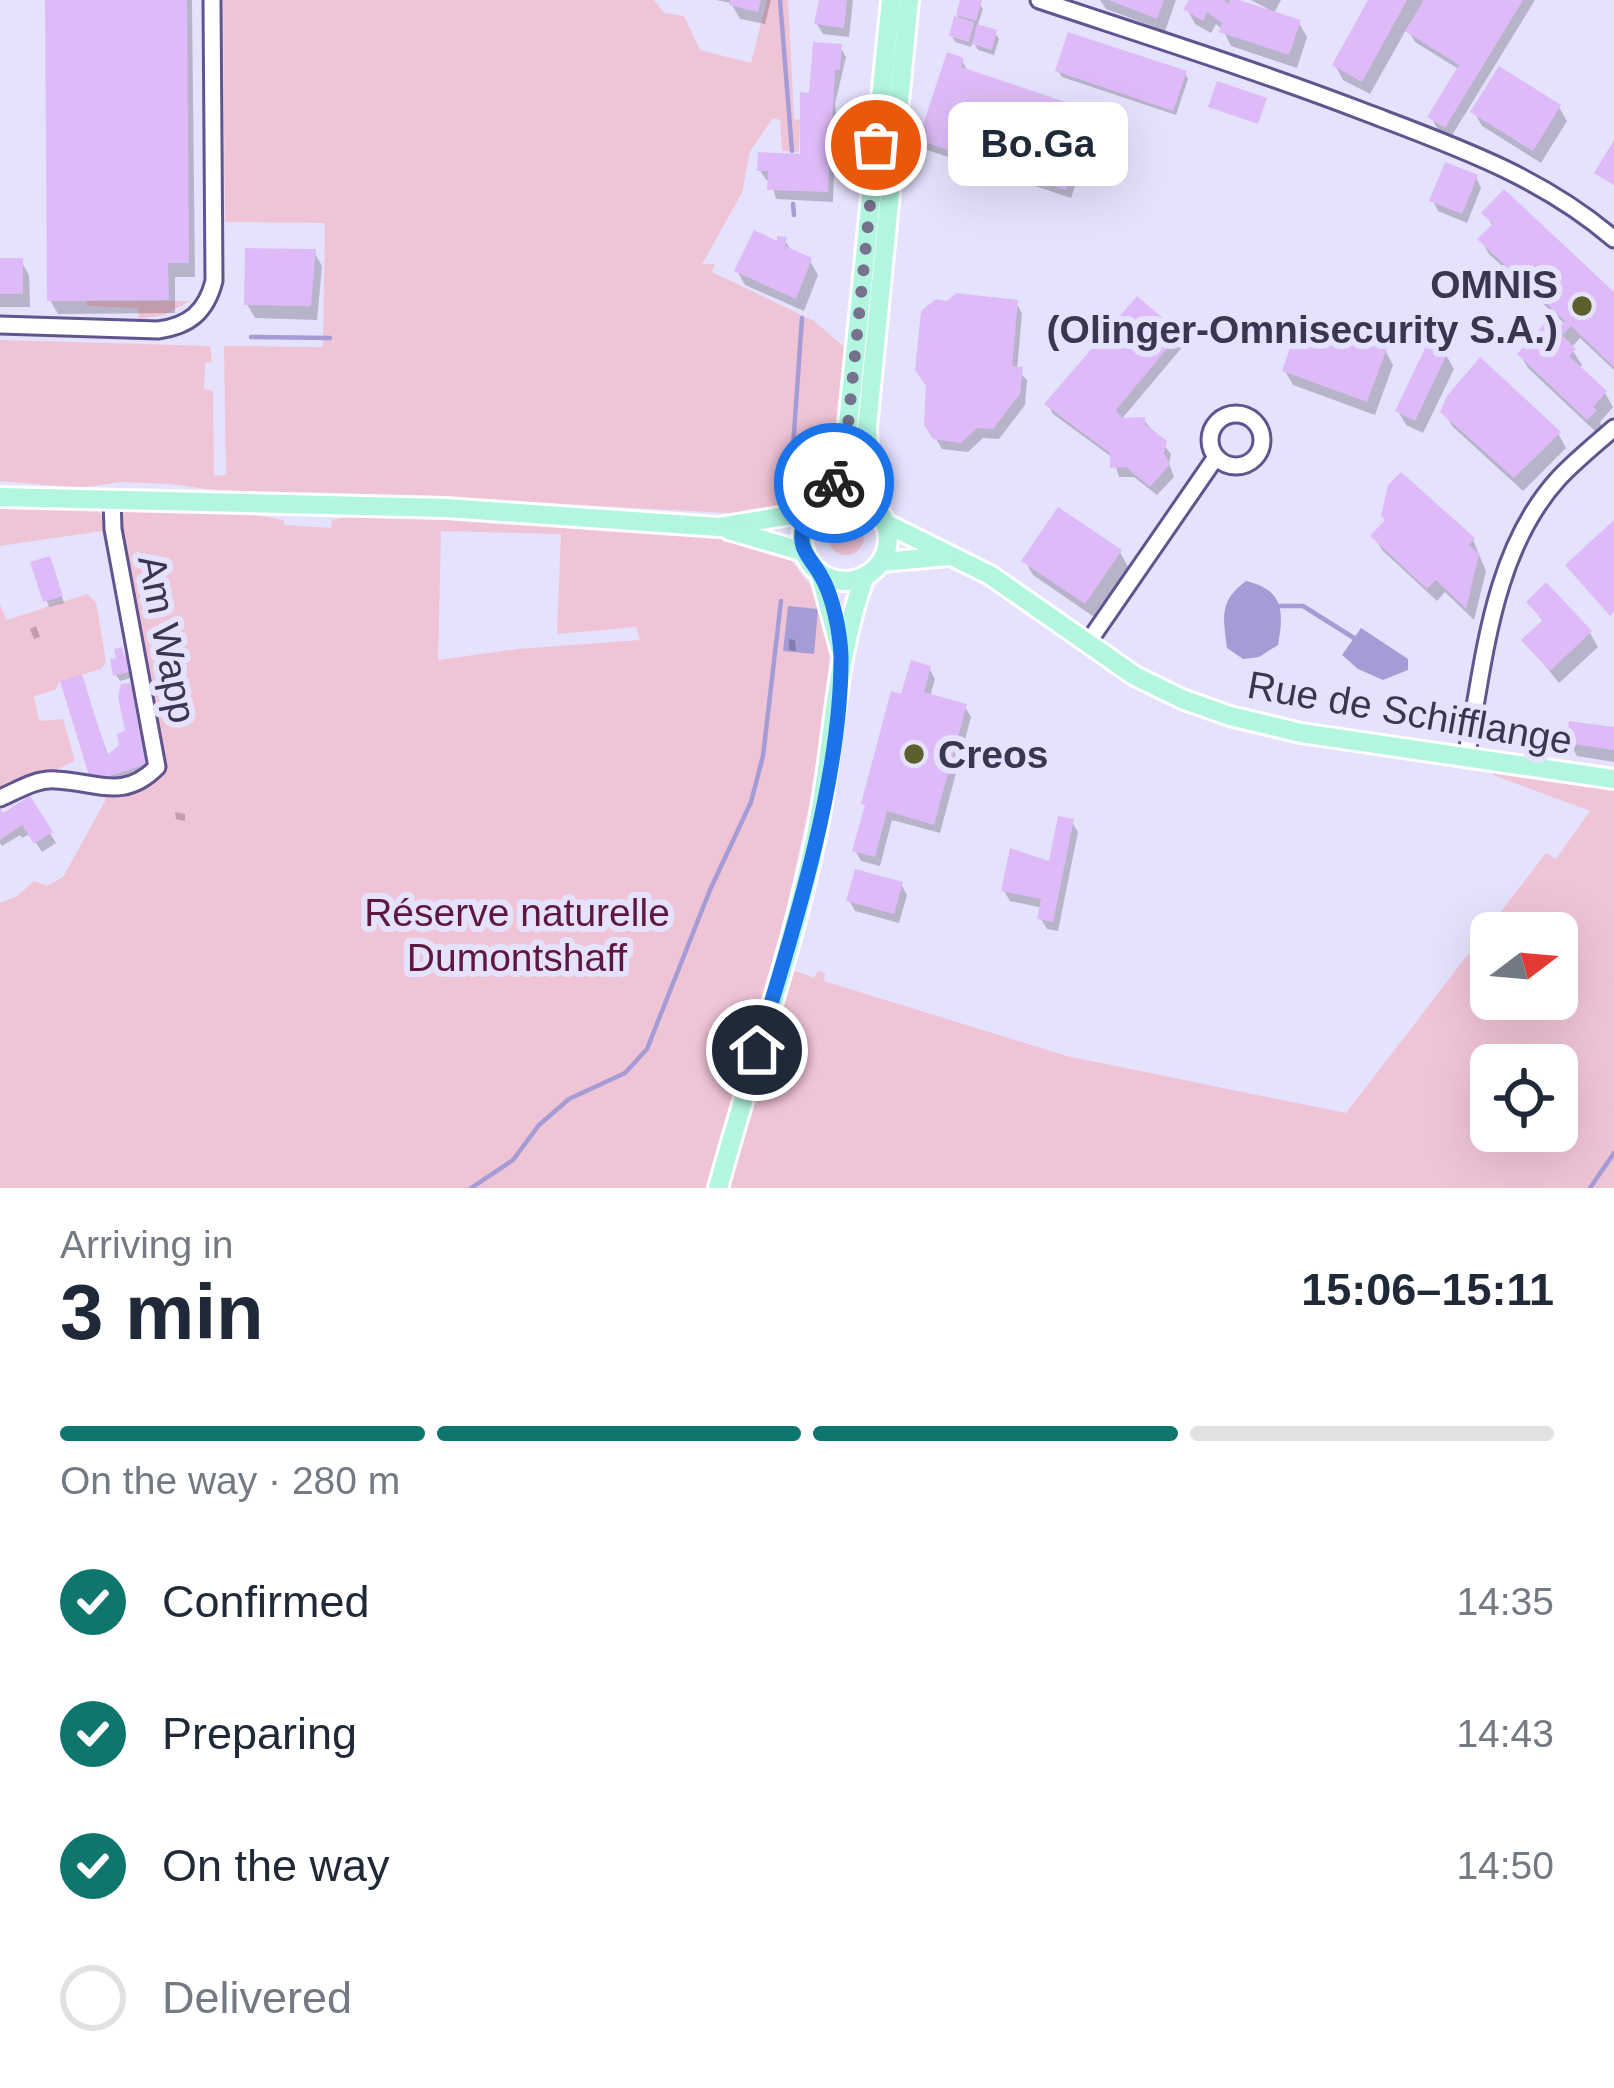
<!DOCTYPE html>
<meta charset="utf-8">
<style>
body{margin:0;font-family:Arial,sans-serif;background:#f6f6f7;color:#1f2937;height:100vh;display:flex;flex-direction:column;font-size:45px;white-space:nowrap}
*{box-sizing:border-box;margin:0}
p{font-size:39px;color:#747a83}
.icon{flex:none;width:66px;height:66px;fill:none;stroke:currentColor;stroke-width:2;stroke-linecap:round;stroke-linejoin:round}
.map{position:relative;height:1188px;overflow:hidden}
.sheet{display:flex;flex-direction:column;background:#fff;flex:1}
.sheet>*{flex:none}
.needle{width:78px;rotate:74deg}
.buttons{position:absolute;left:1470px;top:912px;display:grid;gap:24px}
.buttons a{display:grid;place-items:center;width:108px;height:108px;border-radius:18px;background:#fff;box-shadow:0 12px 48px #0002;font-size:60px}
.pin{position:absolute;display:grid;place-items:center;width:102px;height:102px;color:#fff;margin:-51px;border:6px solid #fff;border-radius:50%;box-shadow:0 3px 12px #0007}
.courier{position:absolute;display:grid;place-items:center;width:120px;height:120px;margin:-60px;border:9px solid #1a73e8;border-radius:50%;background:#fff;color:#222;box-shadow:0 3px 15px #0007}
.bubble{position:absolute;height:84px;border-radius:18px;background:#fff;box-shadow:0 12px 48px #0002;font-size:39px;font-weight:600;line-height:84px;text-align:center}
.overview em{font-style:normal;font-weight:600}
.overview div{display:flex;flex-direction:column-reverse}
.overview{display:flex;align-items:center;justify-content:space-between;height:204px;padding:0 60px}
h1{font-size:78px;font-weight:600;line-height:90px}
.bar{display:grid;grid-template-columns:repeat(4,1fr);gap:18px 12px;align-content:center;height:144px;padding:0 60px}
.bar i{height:15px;border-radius:9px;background:#e0e1e3}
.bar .active{background:#0f766e}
.bar p{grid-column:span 4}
ol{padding:0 60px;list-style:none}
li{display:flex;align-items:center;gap:36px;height:132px}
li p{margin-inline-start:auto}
li .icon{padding:12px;border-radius:50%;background:#0f766e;color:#fff;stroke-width:4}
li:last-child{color:#747a83}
li i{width:66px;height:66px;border:6px solid #e0e1e3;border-radius:50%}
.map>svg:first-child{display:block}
.green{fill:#f0c4d7;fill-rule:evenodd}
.water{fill:#a59cd6}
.shadow{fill:#0003}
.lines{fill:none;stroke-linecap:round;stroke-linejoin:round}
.stream{stroke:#a59cd6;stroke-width:4.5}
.building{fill:#debbf8}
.minor-casing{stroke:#60558f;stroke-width:21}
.major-casing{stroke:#fff;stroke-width:24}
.minor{stroke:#fff;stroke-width:15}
.major{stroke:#b2f5e0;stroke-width:18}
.done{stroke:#76728d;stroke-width:12;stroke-dasharray:0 21.6}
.route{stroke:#1a73e8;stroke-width:15}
.poi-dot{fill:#5c5e2c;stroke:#e5e2fd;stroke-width:4.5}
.labels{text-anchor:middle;stroke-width:12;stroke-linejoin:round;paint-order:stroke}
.poi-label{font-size:39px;font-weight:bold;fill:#3a3651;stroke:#e5e2fd;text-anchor:end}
.street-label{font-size:39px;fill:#3a3651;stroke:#e5e2fd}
.park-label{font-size:39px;fill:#5f163f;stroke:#e5e2fd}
</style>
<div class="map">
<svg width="1614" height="1188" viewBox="0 0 1614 1188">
<rect width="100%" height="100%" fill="#e5e2fd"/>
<g class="green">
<path d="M 223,0 L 654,0 L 664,13 L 684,16 L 700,50 L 751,63 L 767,0 L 788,0 L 794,119 L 800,120 L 799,152 L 782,151 L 780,120 L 773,118 L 750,151 L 742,193 L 702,264 L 715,264 L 712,272 L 814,321 L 847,349 C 840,416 847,498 765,515 L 525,502 L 237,493 L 170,484 L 121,482 L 81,488 L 0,481 L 0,340 L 210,346 L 212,362 L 205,363 L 204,389 L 213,391 L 214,476 L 226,475 L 224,346 L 323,347 L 325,223 L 225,222 Z"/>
<polygon points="87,301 190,301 164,315 139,319 138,308 87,306"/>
<path d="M 0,504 L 94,507 L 113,528 L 124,510 L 250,514 L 284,520 L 284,525 L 331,528 L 332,520 L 401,507 L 719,527 L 788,556 L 819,597 L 830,649 L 820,755 L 786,911 L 796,919 L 783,966 L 814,978 L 818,971 L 825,973 L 824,981 L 1067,1056 L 1346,1113 L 1546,853 L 1556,859 L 1590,811 L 1493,775 L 1494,762 L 1486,748 L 1614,767 L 1614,1188 L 0,1188 L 0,903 L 17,896 L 34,881 L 47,886 L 63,877 L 105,801 L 104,793 L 51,785 L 0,792 L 0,605 L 7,620 L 87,594 L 96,602 L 106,662 L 101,669 L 60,681 L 55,690 L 34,696 L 39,721 L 63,719 L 75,761 L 51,772 L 88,774 L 91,782 L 131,781 L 153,762 L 102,531 L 0,546 ZM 441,531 L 561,534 L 557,634 L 636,627 L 640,640 L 518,649 L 438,660 ZM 1491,933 L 1557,933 L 1557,999 L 1491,999 ZM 1491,1065 L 1557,1065 L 1557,1131 L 1491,1131 Z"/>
<circle cx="846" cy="537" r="18"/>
</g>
<g class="water">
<path d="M 1246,581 C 1284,590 1284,611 1278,645 L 1259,657 L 1243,659 L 1227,648 C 1223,617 1219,601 1246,581 Z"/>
<polygon points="788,606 818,609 814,654 783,651"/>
<polygon points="1361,628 1408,659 1408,670 1383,680 1358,669 1342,655"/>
</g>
<g class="shadow">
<polygon points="48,0 192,0 195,277 175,277 175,313 58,314 50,300"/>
<polygon points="716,0 771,0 765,24 740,19 731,3"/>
<polygon points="821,0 853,0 849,37 823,34 817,24"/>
<polygon points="963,0 979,3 983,9 977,27 995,33 999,39 994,55 978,50 973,41 971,47 955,42 952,36"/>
<polygon points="1100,0 1176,0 1165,31 1106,9"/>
<polygon points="1192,0 1230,0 1266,12 1268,9 1251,0 1281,0 1273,15 1299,23 1307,37 1297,68 1231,46 1223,30 1216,24 1211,33 1195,24 1187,9"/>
<polygon points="1371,0 1423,0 1426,4 1428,0 1535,0 1451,137 1437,128 1431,117 1460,70 1415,42 1407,28 1370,94 1343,80 1335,65"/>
<polygon points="840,47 846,57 835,104 838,134 835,138 833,202 776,199 771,180 766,180 760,170 803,157 812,96"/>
<polygon points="962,61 969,73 1090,113 1096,124 1071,198 927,150 921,140"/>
<polygon points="1058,71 1185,73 1188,79 1176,115 1062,77"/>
<polygon points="1559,107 1567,121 1541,163 1482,126 1474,112"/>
<polygon points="1476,177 1481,188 1467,223 1438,211 1433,201"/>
<polygon points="1485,213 1614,296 1614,370 1580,338 1571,348 1582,365 1579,368 1605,393 1613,407 1600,422 1602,426 1597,433 1528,368 1520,354 1557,334 1566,325 1489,254 1481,240 1493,227"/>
<polygon points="785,240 792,252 810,261 818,275 804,311 745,285 737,271"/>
<polygon points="314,252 322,266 317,320 255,318 247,304"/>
<polygon points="0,261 21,261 29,275 30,307 0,307"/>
<polygon points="1016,303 1022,313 1017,370 1027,380 1025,405 999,439 983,438 968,452 942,449 927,424"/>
<polygon points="1178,335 1184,345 1120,421 1144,420 1171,454 1169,463 1174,477 1157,495 1134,477 1119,477 1113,458 1053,414 1048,404"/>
<polygon points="1385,350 1393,365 1375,415 1293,385 1285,371"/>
<polygon points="1446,355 1454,369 1423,433 1406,425 1398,411"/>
<polygon points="1444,411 1558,433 1566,448 1523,491 1452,426"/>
<polygon points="1374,536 1473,540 1486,571 1474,620 1445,592 1437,601 1382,550"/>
<polygon points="1120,552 1128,567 1094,617 1033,575 1025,561"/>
<polygon points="34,564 52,565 64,603 49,607"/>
<polygon points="1529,602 1590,633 1598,647 1559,683 1525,641 1544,623"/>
<polygon points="36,626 40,637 34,639 30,629"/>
<polygon points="789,639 795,640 796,651 789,650"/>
<polygon points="125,658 134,677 120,681 116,675"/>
<polygon points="929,668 935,679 930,697 965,707 971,717 940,833 892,820 880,866 861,861 855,850 867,809 864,804 903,698"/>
<polygon points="143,706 159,776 101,795 93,781 95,718 109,758 129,734"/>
<polygon points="1614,730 1614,762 1577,756 1569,742"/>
<polygon points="29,800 56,843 42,852 30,834 22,838 20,835 2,846 0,843 0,814 9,828"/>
<polygon points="175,812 185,814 185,821 176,819"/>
<polygon points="1072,822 1078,832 1058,931 1047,929 1041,919 1043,908 1010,901 1004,891 1052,865"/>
<polygon points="901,884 907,895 899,923 855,911 849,900"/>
</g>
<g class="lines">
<g class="stream">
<polyline points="780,0 792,151"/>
<polyline points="793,204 794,215"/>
<polyline points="251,337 330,338"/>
<polyline points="790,491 802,318"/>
<polyline points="1280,606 1303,606 1354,638"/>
<polyline points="471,1188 513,1160 539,1125 569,1099 625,1073 647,1049 710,890 751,802 763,756 781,601"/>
<polyline points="1590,1188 1614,1153"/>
</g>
</g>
<g class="building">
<polygon points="45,0 187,0 189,263 168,263 169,300 47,301"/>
<polygon points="730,0 761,0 758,12 729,5"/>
<polygon points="819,0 847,0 844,28 814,24"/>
<polygon points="960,0 982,0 976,21 956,15"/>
<polygon points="1108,0 1164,0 1157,19"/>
<polygon points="1189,0 1223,0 1229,4 1230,0 1239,0 1301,20 1289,55 1219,32 1222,23 1207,12 1203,21 1183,9"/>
<polygon points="1368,0 1407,0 1362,82 1332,65"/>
<polygon points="1424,0 1523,0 1445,128 1427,117 1459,65 1405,31"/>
<polygon points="954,16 974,22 969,42 949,36"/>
<polygon points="977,24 997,30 992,50 972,44"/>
<polygon points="1068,32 1187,71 1173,111 1055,71"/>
<polygon points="813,42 842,44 840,70 835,70 828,192 767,190 768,171 757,171 758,152 800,154 800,92 809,93"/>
<polygon points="947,52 964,58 961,67 1092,111 1066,190 918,140"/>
<polygon points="1499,66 1561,105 1533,151 1470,112"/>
<polygon points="1217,81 1267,98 1258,124 1208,107"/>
<polygon points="1614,140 1614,185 1594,173"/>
<polygon points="1445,162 1478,175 1462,214 1429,201"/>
<polygon points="1504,189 1614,292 1614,367 1571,326 1562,335 1576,349 1569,356 1607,391 1593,407 1597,410 1587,420 1517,354 1547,321 1557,330 1565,321 1477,239 1493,224 1481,213"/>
<polygon points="754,230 777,241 777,236 787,237 785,246 812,258 796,299 734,271"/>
<polygon points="245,248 316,249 311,306 244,305"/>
<rect x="0" y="258" width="23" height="36"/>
<polygon points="956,293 1018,300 1012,366 1023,367 1020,394 993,429 977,428 961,443 933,439 924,425 926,386 915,370 921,311 936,299 947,301"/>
<polygon points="1137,296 1180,333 1116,410 1122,418 1145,417 1145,424 1167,441 1164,453 1170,464 1150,487 1126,467 1110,468 1110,453 1044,404"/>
<polygon points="1301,317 1387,348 1367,402 1282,371"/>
<polygon points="1428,342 1448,352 1415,421 1395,411"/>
<polygon points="1480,357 1561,432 1514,478 1440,412 1447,396"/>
<polygon points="1401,472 1475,538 1469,545 1479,554 1466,609 1436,580 1427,589 1370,536 1385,520 1381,516 1388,485"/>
<polygon points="1058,507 1122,550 1085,604 1021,561"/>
<polygon points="1614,520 1614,612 1610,616 1565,565"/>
<polygon points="50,556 63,596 43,602 30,562"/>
<polygon points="1546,582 1592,631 1550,671 1521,640 1543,620 1526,602"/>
<polygon points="122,647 124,656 129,654 132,671 113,676 110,659 116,658 114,649"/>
<polygon points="911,660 931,666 924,692 967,704 934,825 887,811 875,857 852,851 865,805 861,804 891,691 901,694"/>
<polygon points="82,674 107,755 119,745 117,734 125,731 118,697 121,684 130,683 132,689 136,688 153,762 91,782 60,681"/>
<polygon points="1569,721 1614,727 1614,750 1566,743"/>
<polygon points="30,796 53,832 34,844 22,825 0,840 0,808 3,813"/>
<polygon points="1058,816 1074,819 1053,922 1037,919 1041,899 1001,891 1010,848 1049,861"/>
<polygon points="855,869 903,882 894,914 846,901"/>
</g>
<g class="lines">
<g class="minor-casing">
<g id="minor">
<path d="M 1039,0 C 1150,37 1261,72 1370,114 C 1457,147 1542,177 1614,239"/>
<path d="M 0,325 L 158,330 C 189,326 206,312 214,281 L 212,0"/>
<circle cx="1236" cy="440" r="26"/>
<polyline points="1087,644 1216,457"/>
<path d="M 1466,758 C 1484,664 1491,552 1559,478 C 1576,460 1596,444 1614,428"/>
<path d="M 0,798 C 17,791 36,778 56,780 C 98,782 123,801 157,767 L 113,529 L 112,499"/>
</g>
</g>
<g class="major-casing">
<g id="major">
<circle cx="845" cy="538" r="43"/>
<polyline points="0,497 446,508 719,527 810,512"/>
<polyline points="824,499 841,472 848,425 891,0"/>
<polyline points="871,503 867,427 909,0"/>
<polyline points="885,523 990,575 1135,676 1182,699 1230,716 1301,733 1614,779"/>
<polyline points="729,530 804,552"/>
<polyline points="881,562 948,556"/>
<polyline points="820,573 840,648"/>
<path d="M 718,1188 C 750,1071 791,955 816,836 C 834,749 834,660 865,576"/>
</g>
</g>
<use href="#minor" class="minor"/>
<use href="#major" class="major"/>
</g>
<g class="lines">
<polyline class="done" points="834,483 841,472 848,425 876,145"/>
<path class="route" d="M 757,1050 C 793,932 842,778 841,656 C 840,632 833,596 821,576 C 812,559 797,550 803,527 C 808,509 825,498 834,483"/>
</g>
<g class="poi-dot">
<circle cx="1582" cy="306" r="12"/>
<circle cx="914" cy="754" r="12"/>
</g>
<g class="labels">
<g class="poi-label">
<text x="1558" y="298">OMNIS<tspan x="1558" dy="45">(Olinger-Omnisecurity S.A.)</tspan></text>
<text x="938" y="768" text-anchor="start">Creos</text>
</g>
<g class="street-label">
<text transform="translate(168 639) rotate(79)" y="14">Am Wapp</text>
<text transform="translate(1410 712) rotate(10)" y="14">Rue de Schifflange</text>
</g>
<g class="park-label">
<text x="517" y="926">Réserve naturelle<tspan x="517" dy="45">Dumontshaff</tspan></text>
</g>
</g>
</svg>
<div class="buttons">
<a><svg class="needle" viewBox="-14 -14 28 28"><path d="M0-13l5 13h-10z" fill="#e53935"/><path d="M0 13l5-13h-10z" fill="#747a83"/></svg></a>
<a><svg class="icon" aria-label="locate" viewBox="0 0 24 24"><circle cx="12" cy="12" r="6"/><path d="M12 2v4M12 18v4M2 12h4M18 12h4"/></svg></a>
</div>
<div class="pin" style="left:876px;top:145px;background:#ea580c"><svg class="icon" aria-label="bag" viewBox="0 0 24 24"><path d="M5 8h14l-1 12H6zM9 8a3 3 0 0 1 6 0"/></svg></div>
<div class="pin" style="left:757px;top:1050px;background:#1f2937"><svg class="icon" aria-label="home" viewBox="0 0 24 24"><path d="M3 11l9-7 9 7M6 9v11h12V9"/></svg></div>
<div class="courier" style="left:834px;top:483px"><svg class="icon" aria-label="bike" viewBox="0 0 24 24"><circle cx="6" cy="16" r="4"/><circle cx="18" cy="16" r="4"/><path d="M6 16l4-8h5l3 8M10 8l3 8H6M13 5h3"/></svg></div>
<div class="bubble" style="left:948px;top:102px;width:180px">Bo.Ga</div>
</div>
<section class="sheet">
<div class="overview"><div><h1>3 min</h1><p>Arriving in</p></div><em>15:06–15:11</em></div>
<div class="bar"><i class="active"></i><i class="active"></i><i class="active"></i><i></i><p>On the way · 280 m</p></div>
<ol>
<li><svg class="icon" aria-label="check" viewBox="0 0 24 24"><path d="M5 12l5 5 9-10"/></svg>Confirmed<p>14:35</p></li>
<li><svg class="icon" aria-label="check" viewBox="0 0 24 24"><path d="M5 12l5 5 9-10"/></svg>Preparing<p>14:43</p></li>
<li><svg class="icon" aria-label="check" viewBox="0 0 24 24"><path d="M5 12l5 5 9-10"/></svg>On the way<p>14:50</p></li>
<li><i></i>Delivered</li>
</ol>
</section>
